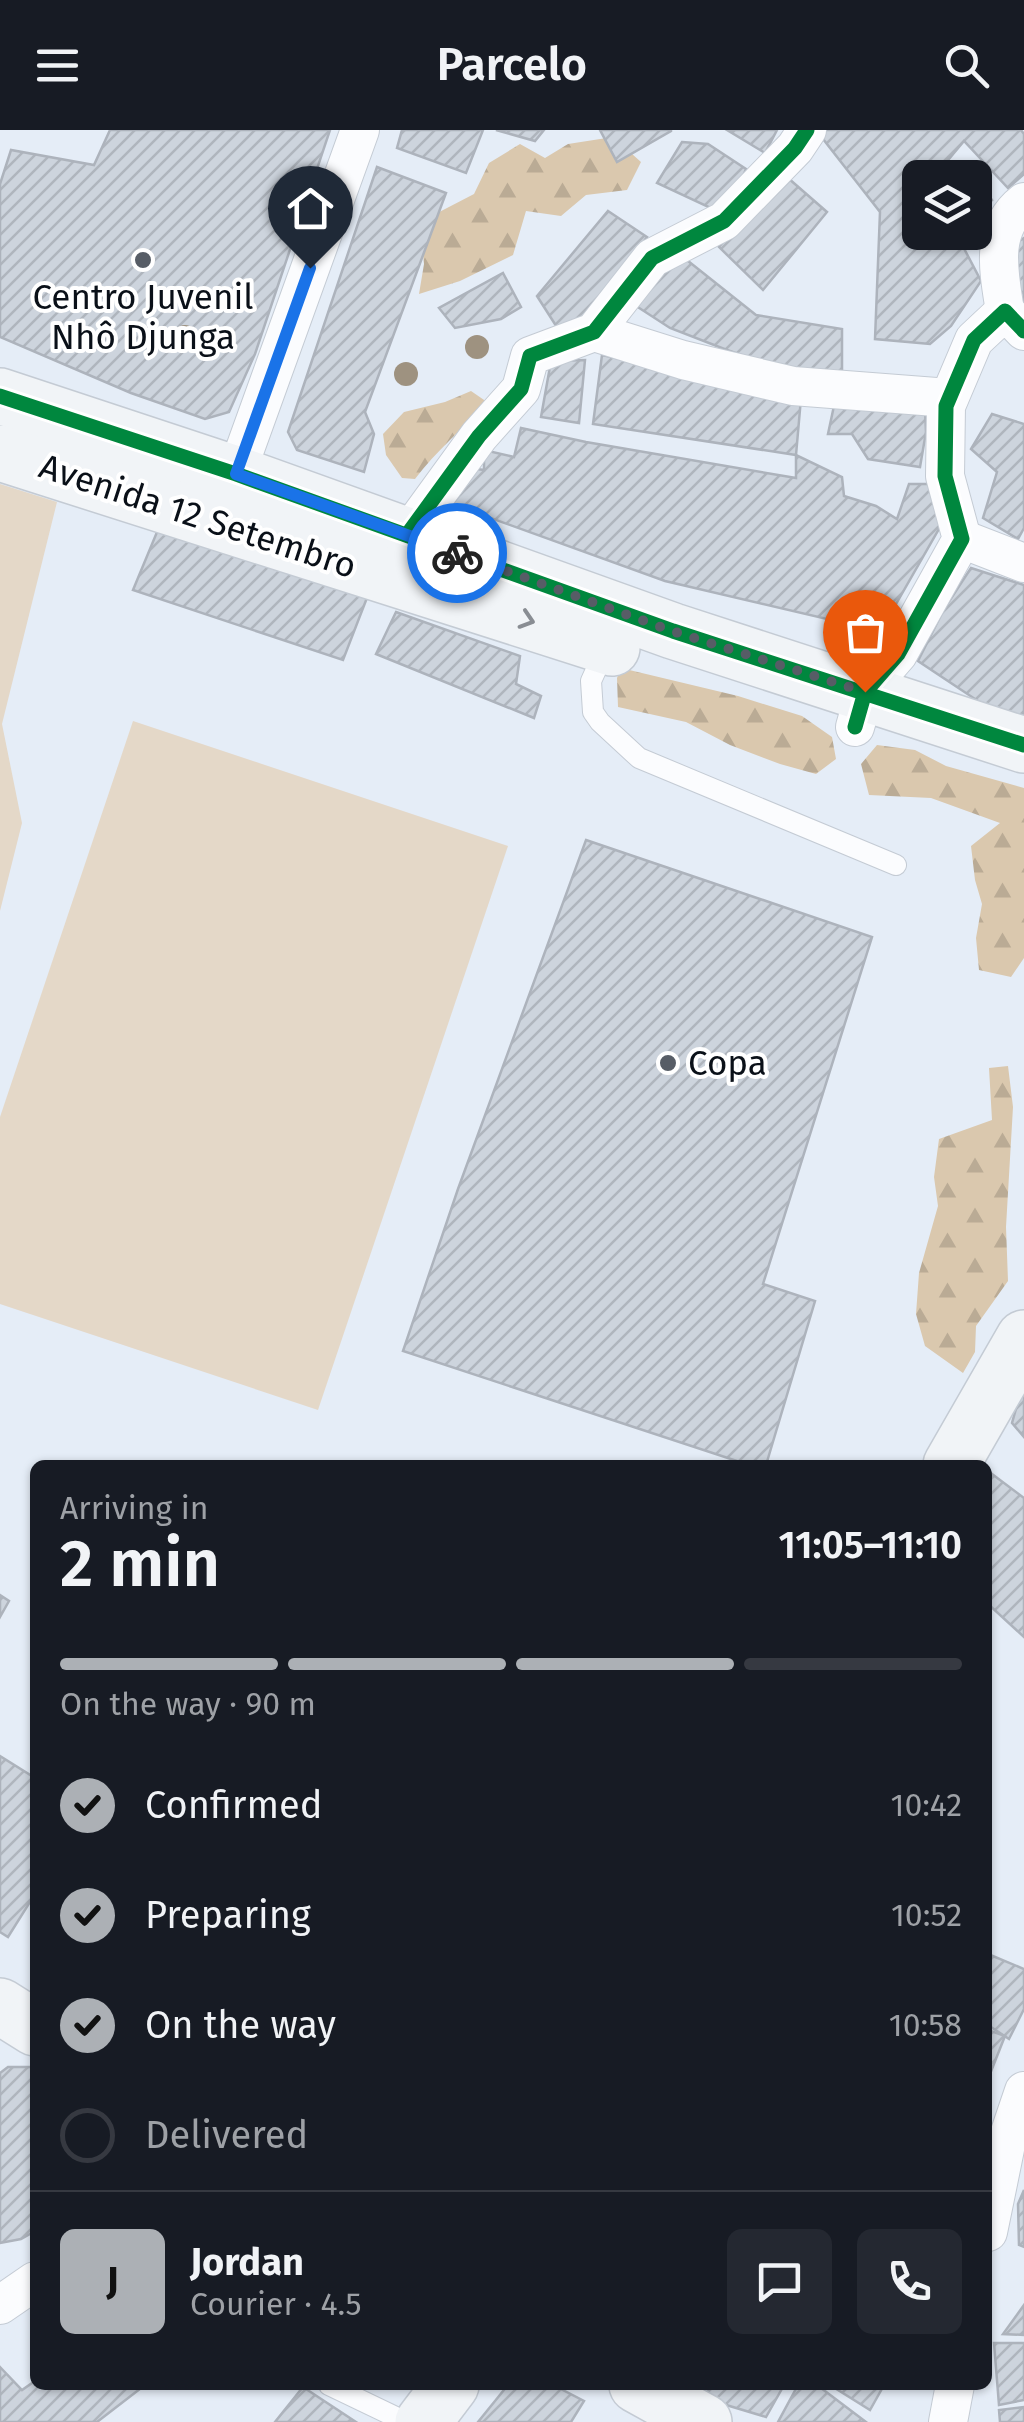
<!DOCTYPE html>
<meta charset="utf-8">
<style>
body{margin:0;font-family:"Fira Sans",sans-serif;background:#242831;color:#f1f3f6;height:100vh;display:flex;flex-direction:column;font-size:38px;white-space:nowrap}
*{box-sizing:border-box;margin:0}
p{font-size:32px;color:#9ea1a6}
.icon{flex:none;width:55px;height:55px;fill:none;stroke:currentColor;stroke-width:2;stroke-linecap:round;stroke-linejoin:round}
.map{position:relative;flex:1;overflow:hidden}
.sheet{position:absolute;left:30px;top:1330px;width:962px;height:930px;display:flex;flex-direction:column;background:#171b24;border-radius:15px;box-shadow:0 2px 8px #0004}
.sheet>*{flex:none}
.buttons{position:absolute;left:902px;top:30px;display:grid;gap:20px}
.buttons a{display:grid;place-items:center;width:90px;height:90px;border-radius:15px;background:#171b24;box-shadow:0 2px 8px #0004;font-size:50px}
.pin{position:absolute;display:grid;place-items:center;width:85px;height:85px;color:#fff;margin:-102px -42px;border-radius:50% 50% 50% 0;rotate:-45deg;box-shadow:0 0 10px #0007}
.pin .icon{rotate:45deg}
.courier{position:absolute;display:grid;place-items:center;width:100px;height:100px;margin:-50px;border:8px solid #1a73e8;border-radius:50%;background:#fff;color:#222;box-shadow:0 2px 12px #0007}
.overview em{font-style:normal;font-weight:600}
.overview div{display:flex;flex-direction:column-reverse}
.overview{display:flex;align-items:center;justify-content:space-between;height:170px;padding:0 30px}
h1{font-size:65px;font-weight:600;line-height:75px}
.bar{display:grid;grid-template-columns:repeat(4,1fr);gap:15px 10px;align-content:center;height:120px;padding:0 30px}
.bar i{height:12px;border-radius:8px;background:#363941}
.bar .active{background:#acb0b5}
.bar p{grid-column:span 4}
.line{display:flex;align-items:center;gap:25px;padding:0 30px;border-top:2px solid #363941}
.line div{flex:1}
.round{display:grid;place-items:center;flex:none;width:105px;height:105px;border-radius:15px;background:#242831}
ol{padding:0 30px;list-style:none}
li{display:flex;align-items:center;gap:30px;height:110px}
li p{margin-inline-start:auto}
li .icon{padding:10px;border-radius:50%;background:#acb0b5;color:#111;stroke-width:4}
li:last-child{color:#9ea1a6}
li i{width:55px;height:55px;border:5px solid #363941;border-radius:50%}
header{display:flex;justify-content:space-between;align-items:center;height:130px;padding:0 30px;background:#171b24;font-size:45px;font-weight:600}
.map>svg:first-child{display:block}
.forest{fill:url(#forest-firs)}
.pitch{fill:#e4d8c8}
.building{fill:url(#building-hatch);stroke:#adb3bc;stroke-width:2.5}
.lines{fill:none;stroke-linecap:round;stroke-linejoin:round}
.lane-casing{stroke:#c4cbd4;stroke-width:22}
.street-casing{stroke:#c4cbd4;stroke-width:40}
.secondary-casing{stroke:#c4cbd4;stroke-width:58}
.lane{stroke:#fbfcfe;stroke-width:20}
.street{stroke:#fbfcfe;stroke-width:38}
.secondary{stroke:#f1f4f7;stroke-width:55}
.cycleway-casing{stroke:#fff;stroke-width:21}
.cycleway{stroke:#00873e;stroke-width:15}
.tree{fill:#9e9280}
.oneway{stroke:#898d93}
.done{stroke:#575d66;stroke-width:10;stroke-dasharray:0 18}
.route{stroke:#1a73e8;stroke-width:12}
.poi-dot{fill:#575d66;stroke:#fff;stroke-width:4}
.labels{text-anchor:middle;stroke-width:8;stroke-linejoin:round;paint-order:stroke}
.poi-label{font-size:35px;fill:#0a1018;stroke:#fff}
.street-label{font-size:35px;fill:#0a1018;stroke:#fff}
</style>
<header><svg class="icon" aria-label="menu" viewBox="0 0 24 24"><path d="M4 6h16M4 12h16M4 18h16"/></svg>Parcelo<svg class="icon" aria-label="search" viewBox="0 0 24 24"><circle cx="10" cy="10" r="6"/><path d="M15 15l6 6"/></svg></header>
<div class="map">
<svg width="1024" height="2292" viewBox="0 0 1024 2292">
<defs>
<pattern id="forest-firs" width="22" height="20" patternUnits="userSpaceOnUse" patternTransform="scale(2.5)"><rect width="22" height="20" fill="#dac8ae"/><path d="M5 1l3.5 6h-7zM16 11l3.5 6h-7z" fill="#baab95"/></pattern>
<pattern id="building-hatch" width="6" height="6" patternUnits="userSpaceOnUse" patternTransform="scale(2.5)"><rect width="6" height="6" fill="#cdd4dd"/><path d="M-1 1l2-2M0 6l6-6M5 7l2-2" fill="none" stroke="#afb5bd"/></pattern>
</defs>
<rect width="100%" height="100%" fill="#e5edf7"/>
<g class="forest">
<polygon points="613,7 641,32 627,60 586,65 561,86 526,81 513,125 460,151 419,164 424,134 420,92 474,64 489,33 520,14 545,28 568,14"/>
<path d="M 471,261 L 487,272 C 464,298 436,321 415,349 L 402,348 L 386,325 L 383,304 L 404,282 L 445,272 Z"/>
<polygon points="621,538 738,566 802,586 832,607 836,629 816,644 780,634 730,615 686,592 618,577 617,548"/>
<polygon points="877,615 915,620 946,636 1024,658 1024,828 1011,847 979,840 976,808 982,774 975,750 971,716 1000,693 931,668 869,665 861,634"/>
<polygon points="1008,936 1013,977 1006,1097 1008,1151 976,1196 975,1222 963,1243 925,1216 916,1184 919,1143 938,1076 934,1047 939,1009 992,990 989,938"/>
</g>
<g class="pitch">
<polygon points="0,354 57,372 2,594 22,693 0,781"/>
<polygon points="133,591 508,716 318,1280 0,1174 0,987"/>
</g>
<g class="building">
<polygon points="110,0 330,0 255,224 229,282 205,289 131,263 0,207 0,54 11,20 94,35"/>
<polygon points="402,0 483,0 466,43 397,18"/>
<polygon points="496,0 544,0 535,11"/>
<polygon points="600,0 671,0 671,1 617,32"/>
<polygon points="727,0 777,0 765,23"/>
<polygon points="816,0 1021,0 1024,4 1024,44 1008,58 964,11 944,35 971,40 992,70 975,87 975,48 920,48 920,102 959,102 957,105 981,151 951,196 930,214 875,209 880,82"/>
<polygon points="682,12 708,14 746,39 730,78 717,81 657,53"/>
<polygon points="377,37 446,63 365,282 374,304 364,342 297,320 288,302"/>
<polygon points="780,41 827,82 763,160 719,117"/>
<polygon points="608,81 647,107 593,181 560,202 537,166"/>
<polygon points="1024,108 1024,173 1016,167 1016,113"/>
<polygon points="673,119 756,185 842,199 842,246 790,242 727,220 670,198 630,172"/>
<polygon points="503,143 521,177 501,189 455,198 439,178"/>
<polygon points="602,225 801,268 796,325 593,294"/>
<polygon points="585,230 579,293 541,287 551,231"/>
<polygon points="835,271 925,280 926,302 920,337 868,329 852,304 828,304"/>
<polygon points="992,284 1024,294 1024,398 1018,409 983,388 997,342 971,319"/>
<polygon points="521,298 586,312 796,348 796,325 842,347 844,366 876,376 897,389 909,354 930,354 940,397 892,481 865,481 844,493 665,451 452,374 463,337 484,340 484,320 514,327"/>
<polygon points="162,390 370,460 343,530 133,460"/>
<polygon points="971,438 1024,455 1024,596 1005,589 918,531 944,479"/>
<polygon points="396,482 520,526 516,554 541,566 534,588 376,524"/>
<polygon points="586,710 872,807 763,1154 815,1171 766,1335 749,1335 403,1221 458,1059"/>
<polygon points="1024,1250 1024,1307 1012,1293"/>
<polygon points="988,1341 1024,1368 1024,1507 988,1474"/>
<polygon points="0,1465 9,1471 0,1487"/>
<polygon points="0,1626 35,1648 35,1764 8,1807 0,1802"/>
<polygon points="988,1824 1024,1839 1024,1879 1009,1909 988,1895"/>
<polygon points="988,1900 1005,1906 988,1949"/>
<polygon points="8,1937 35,1937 35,2101 21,2109 0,2113 0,1943"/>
<polygon points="1024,2060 1024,2117 1019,2115 1018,2074"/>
<polygon points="1024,2175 1024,2205 1003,2204"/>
<polygon points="994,2213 1024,2213 1024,2270 999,2275"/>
<polygon points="0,2237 22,2260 35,2251 35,2255 145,2255 97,2292 0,2292"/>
<polygon points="508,2255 553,2255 584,2271 571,2292 478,2292"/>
<polygon points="712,2255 784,2255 766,2287 703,2268"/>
<polygon points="798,2255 817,2255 866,2292 778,2292"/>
<polygon points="830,2255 884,2255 870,2280"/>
<polygon points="303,2257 356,2292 275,2292"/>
<polygon points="1024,2277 1024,2292 1000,2292 999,2280"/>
</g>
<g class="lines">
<g class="lane-casing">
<g id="lane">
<polyline points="606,518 591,551 593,582 600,592 639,628 896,735"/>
<polyline points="329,2255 406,2292"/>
</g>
</g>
<g class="street-casing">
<g id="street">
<path d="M 1005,181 C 999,143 989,99 1024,72"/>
<polyline points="594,202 683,230 793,256 949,268"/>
<polyline points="236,344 360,0"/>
<polyline points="407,405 479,306 521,259 530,226 594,202 652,128 724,91 795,18 807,0"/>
<polyline points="962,409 1024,433"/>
<polyline points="855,597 865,562 898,524 962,409 945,346 946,276 974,210 1005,181 1024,201"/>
<polyline points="988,2102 1006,2014 1024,1961"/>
<polyline points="0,2175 35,2151"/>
<polyline points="948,2292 955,2255"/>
</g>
</g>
<g class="secondary-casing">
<g id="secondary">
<polyline points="0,266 236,344 673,501 1024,615"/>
<polyline points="0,323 612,518"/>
<polyline points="951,1335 1024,1208"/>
<polyline points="0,1876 35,1898"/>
<polyline points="637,2255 704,2292"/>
<polyline points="423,2292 451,2255"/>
</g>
</g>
<use href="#lane" class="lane"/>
<use href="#street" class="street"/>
<use href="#secondary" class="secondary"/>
<g class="cycleway-casing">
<g id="cycleway">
<polyline points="0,266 236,344 673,501 1024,615"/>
<polyline points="407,405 479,306 521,259 530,226 594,202 652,128 724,91 795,18 807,0"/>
<polyline points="855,597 865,562 898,524 962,409 945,346 946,276 974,210 1005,181 1024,201"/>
</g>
</g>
<use href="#cycleway" class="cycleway"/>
</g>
<g class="tree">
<circle cx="185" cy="207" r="12"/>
<circle cx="477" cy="217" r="12"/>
<circle cx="406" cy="244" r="12"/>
</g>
<defs><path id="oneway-chevron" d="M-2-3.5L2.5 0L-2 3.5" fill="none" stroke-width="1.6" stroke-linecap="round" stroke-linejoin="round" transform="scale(2.5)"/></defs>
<use class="oneway" href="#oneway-chevron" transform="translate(527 490) rotate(18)"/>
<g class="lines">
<polyline class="done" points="457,423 672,501 865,562"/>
<polyline class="route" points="310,138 236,344 457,423"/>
</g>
<g class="poi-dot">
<circle cx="143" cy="130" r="10"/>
<circle cx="668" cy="933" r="10"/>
</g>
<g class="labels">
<g class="poi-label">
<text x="143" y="179">Centro Juvenil<tspan x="143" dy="40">Nhô Djunga</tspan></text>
<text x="688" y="945" text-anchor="start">Copa</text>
</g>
<g class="street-label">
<text transform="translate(198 386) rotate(18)" y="12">Avenida 12 Setembro</text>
</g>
</g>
</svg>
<div class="buttons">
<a><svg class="icon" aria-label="layers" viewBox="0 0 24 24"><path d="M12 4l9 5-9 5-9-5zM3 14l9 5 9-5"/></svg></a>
</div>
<div class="pin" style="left:865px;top:562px;background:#ea580c"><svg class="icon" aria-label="bag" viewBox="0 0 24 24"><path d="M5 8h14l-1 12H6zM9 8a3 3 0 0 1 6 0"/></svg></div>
<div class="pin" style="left:310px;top:138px;background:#1f2937"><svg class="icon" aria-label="home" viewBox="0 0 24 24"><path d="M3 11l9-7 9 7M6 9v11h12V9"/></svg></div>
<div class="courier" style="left:457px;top:423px"><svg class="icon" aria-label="bike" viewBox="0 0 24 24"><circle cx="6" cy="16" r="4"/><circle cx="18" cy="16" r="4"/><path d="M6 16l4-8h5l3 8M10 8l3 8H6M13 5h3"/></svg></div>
<section class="sheet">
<div class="overview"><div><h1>2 min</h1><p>Arriving in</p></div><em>11:05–11:10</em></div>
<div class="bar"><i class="active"></i><i class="active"></i><i class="active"></i><i></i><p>On the way · 90 m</p></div>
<ol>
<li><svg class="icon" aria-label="check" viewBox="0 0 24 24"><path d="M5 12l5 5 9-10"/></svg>Confirmed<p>10:42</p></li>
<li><svg class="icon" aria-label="check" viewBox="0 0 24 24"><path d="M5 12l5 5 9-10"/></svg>Preparing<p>10:52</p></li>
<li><svg class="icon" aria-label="check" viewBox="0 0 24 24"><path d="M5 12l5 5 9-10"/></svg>On the way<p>10:58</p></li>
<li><i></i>Delivered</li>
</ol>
<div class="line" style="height:180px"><b class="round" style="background:#acb0b5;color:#111">J</b><div><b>Jordan</b><p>Courier · 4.5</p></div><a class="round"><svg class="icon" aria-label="chat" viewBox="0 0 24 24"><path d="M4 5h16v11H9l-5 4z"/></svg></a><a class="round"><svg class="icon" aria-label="phone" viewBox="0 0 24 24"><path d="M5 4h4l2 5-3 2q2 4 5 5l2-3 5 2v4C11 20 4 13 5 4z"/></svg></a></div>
</section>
</div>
